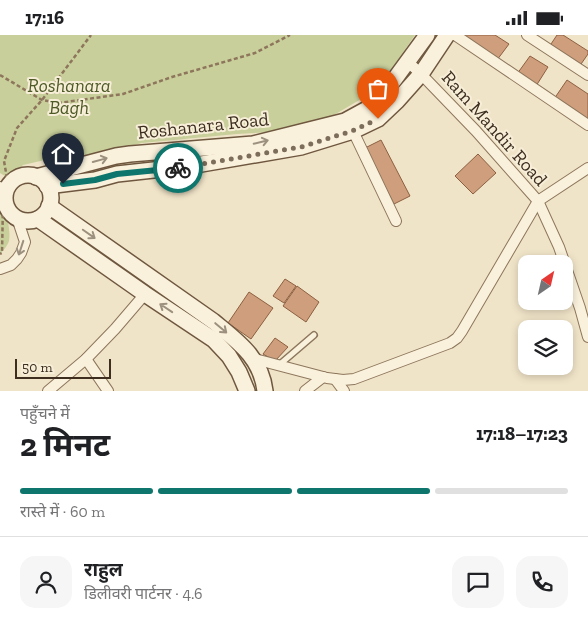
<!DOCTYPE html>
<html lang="hi">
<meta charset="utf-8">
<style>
body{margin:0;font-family:"Zilla Slab","Noto Sans Devanagari",serif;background:#f6f6f6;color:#202124;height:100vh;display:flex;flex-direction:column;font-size:19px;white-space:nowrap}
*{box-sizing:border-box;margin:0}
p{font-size:16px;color:#757577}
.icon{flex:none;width:28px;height:28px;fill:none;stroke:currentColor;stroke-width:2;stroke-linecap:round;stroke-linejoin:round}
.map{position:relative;height:356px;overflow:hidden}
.panel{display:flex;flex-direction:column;background:#fff;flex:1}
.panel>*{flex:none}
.needle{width:32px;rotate:34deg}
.fabs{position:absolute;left:518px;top:220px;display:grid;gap:10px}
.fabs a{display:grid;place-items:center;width:55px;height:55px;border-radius:10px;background:#fff;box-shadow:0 2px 8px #0003;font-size:25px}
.scale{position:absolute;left:15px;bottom:12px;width:96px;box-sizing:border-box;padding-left:5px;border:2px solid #3d2e20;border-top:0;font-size:14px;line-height:18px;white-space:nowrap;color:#3d2e20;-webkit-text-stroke:4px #f7eed8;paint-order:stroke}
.pin{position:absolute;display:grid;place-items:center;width:42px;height:42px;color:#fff;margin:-51px -21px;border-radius:50% 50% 50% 0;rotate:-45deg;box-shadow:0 0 5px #0007}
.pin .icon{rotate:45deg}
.courier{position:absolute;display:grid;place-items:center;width:50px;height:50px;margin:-25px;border:4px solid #0f766e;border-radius:50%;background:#fff;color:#222;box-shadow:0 1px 6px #0007}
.summary em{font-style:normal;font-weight:700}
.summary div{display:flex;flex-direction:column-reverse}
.summary{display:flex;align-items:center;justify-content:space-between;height:85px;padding:0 20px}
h1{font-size:32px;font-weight:700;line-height:38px}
.bar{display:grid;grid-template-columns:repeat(4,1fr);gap:8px 5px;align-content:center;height:60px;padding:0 20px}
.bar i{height:6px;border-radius:4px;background:#e0e0e0}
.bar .active{background:#0f766e}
.bar p{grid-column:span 4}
.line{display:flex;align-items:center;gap:12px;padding:0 20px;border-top:1px solid #e0e0e0}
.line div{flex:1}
.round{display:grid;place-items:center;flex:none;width:52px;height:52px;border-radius:15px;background:#f6f6f6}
.status{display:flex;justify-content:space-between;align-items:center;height:35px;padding:0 25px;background:#fff;direction:ltr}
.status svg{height:14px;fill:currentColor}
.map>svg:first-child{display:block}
.green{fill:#c9cf9b}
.building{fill:#cf9f7d;stroke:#8d5f41}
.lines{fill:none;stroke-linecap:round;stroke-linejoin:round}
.lane-casing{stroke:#8d765c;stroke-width:8}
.street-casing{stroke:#8d765c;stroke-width:12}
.secondary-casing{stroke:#6f573f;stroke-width:18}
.path{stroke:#8d765c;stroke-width:2.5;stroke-dasharray:4 2.5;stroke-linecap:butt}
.lane{stroke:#faf1dc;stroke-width:5}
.street{stroke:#faf1dc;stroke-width:10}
.secondary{stroke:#faf1dc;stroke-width:15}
.oneway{stroke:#9c907e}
.done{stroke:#7c6e5b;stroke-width:5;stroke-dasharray:0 9}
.route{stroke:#0f766e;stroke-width:6}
.labels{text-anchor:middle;stroke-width:4;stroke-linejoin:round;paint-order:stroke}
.park-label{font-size:19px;font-style:italic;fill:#4d5a26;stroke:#f7eed8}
.street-label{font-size:19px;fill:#3d2e20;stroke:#f7eed8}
</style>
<div class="status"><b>17:16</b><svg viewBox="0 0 49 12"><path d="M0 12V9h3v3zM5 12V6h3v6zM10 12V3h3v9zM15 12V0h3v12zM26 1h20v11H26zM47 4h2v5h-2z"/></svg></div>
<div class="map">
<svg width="588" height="356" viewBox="0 0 588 356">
<rect width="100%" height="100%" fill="#f0e4c8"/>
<g class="green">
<polygon points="0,0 415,0 378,54 334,80 293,93 275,97 237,99 142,108 77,124 58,122 23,130 8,143 0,138"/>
<path d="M 0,165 C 6,174 11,195 9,206 C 8,210 3,216 0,219 Z"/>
</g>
<g class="building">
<polygon points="465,0 495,0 509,9 497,25 464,3"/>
<polygon points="557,0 563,0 588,16 588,19 579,32 549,12"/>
<polygon points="530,21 548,32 536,51 517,39"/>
<polygon points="567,45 588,59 588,87 554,64"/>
<polygon points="381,105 410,161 394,169 365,113"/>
<polygon points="478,119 496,138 473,159 455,141"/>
<polygon points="285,244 296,251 284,268 273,261"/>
<polygon points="297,251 319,267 306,287 283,271"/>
<polygon points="249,257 273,273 251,304 228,288"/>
<polygon points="275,303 288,312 275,326 263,319"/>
</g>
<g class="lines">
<g class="lane-casing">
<polyline id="lane" points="279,330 314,300"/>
</g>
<g class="street-casing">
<g id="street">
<polyline points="455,0 588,90"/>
<polyline points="527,0 588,40"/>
<polyline points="408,27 421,39 476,96 538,166 559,212 580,273 588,302"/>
<polyline points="353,96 396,186"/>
<polyline points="0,152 7,155"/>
<polyline points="0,234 11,230 17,224 21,218 25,207 17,183"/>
<polyline points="86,324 108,356"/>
<polyline points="255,324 327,343 343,345 354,344 450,308 457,303 462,296 538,166 588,133"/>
<polyline points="335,344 344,356"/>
<polyline points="48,356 86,324 115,294 145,259"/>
<polyline points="305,356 323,342"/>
</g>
</g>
<g class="secondary-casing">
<g id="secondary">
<circle cx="28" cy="163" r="23"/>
<polyline points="36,142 116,121 130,119 253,109 345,86 367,74 383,60 427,0"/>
<polyline points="47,151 95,145 117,139 190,131 301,112 353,96 378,84 397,66 421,39 447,0"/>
<path d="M 49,171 L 213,286 C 237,306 261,322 265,356"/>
<polyline points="38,184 145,259 214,305 229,321 239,337 247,356"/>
</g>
</g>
<g class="path">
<polyline points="0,40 42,65 59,68 123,59 172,42 255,18 290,0"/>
<polyline points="7,143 4,126 17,93 42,65 91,0"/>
<polyline points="0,168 3,170 2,218 0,219"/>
</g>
<use href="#lane" class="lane"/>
<use href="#street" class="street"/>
<use href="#secondary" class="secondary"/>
</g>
<defs><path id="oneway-shaft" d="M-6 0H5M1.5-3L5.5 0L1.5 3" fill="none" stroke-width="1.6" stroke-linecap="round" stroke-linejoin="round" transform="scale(1.25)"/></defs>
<g class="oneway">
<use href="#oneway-shaft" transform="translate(261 107) rotate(-14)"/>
<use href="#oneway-shaft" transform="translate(100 125) rotate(-15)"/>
<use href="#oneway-shaft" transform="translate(89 199) rotate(35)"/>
<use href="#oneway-shaft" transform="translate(21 213) rotate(108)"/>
<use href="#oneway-shaft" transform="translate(166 273) rotate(-146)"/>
<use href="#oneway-shaft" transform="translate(221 293) rotate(40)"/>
</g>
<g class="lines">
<polyline class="done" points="178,133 301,112 352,96 378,84"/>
<polyline class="route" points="63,149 95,145 117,139 178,133"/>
</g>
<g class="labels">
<g class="park-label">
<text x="69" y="57">Roshanara<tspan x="69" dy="22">Bagh</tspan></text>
</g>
<g class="street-label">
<text transform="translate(203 90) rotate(-6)" y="7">Roshanara Road</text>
<text transform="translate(495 93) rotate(48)" y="7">Ram Mandir Road</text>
</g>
</g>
</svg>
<div class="fabs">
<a><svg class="needle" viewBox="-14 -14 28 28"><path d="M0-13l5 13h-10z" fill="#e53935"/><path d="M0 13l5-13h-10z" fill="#757577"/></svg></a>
<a><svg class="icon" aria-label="layers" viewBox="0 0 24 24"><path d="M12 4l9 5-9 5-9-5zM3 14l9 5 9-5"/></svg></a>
</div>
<div class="scale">50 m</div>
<div class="pin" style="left:378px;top:84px;background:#ea580c"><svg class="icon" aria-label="bag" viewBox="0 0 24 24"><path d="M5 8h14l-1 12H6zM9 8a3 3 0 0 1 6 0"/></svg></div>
<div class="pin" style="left:63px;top:149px;background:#1f2937"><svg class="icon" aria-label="home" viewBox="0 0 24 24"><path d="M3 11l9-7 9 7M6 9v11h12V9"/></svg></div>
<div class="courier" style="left:178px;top:133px"><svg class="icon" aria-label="bike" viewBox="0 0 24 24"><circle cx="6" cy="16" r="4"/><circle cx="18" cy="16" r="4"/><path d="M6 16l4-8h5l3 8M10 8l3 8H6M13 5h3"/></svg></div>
</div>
<section class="panel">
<div class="summary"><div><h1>2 मिनट</h1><p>पहुँचने में</p></div><em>17:18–17:23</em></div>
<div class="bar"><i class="active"></i><i class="active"></i><i class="active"></i><i></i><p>रास्ते में · 60 m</p></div>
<div class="line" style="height:90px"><a class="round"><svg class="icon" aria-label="person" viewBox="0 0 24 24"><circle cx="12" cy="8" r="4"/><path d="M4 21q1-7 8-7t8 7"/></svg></a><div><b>राहुल</b><p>डिलीवरी पार्टनर · 4.6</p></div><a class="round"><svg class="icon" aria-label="chat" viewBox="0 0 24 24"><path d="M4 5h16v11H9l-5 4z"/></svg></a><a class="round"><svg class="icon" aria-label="phone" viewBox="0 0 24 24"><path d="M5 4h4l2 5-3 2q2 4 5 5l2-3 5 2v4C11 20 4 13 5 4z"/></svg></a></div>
</section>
